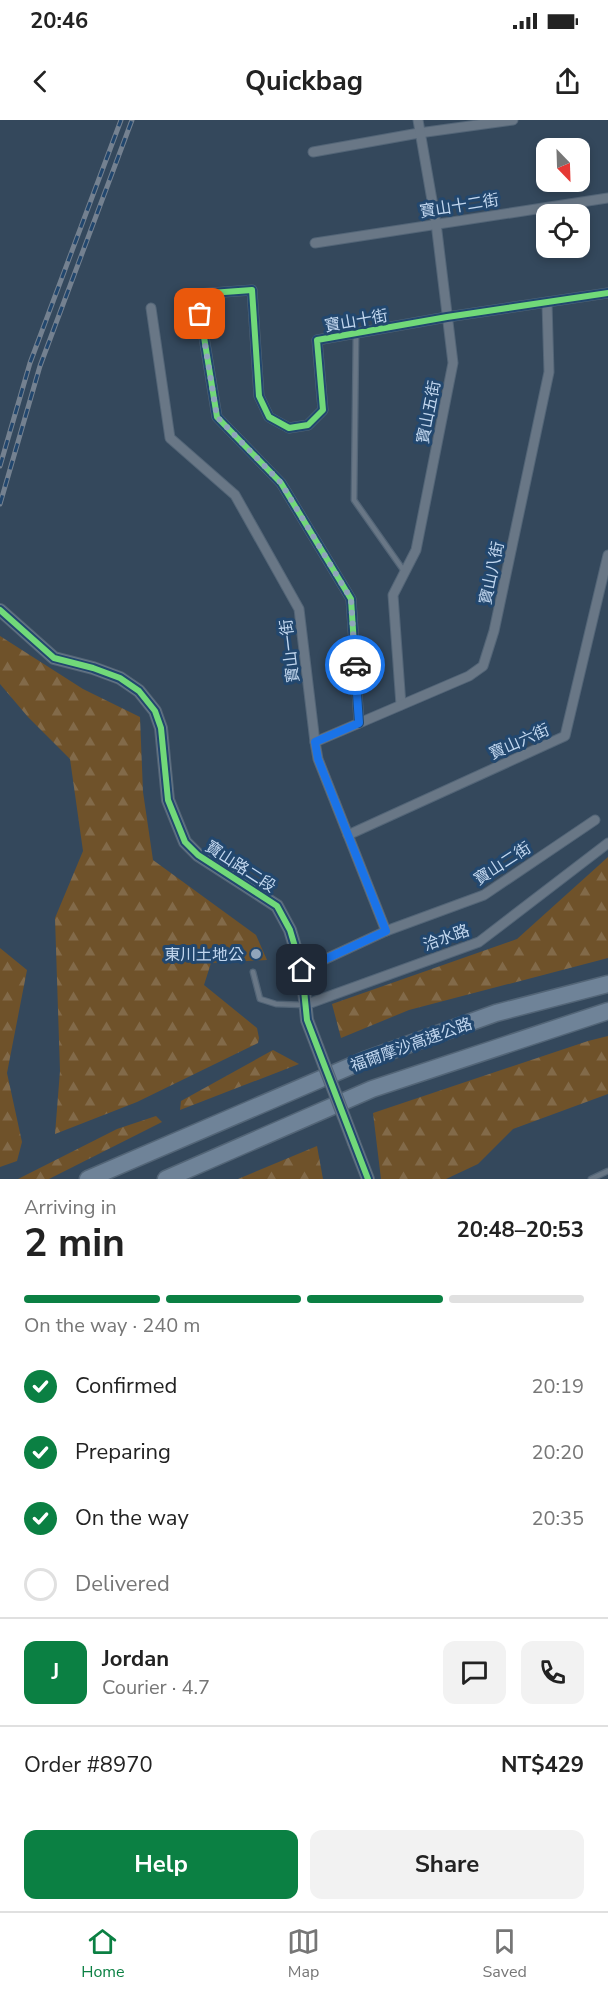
<!DOCTYPE html>
<meta charset="utf-8">
<style>
body{margin:0;font-family:"Nunito Sans","Noto Sans TC",sans-serif;background:#f2f2f2;color:#222;height:100vh;display:flex;flex-direction:column;font-size:22px;white-space:nowrap}
*{box-sizing:border-box;margin:0}
p{font-size:20px;color:#767676}
.icon{flex:none;width:33px;height:33px;fill:none;stroke:currentColor;stroke-width:2;stroke-linecap:round;stroke-linejoin:round}
.map{position:relative;height:1059px;overflow:hidden}
.panel{display:flex;flex-direction:column;background:#fff;flex:1}
.panel>*{flex:none}
.needle{width:39px;rotate:157deg}
.buttons{position:absolute;left:536px;top:18px;display:grid;gap:12px}
.buttons a{display:grid;place-items:center;width:54px;height:54px;border-radius:12px;background:#fff;box-shadow:0 3px 9px #0003;font-size:30px}
.pin{position:absolute;display:grid;place-items:center;width:51px;height:51px;color:#fff;margin:-26px;border-radius:12px;box-shadow:0 3px 9px #0006}
.courier{position:absolute;display:grid;place-items:center;width:60px;height:60px;margin:-30px;border:4px solid #1a73e8;border-radius:50%;background:#fff;color:#222;box-shadow:0 2px 8px #0007}
.summary em{font-style:normal;font-weight:700}
.summary div{display:flex;flex-direction:column-reverse}
.summary{display:flex;align-items:center;justify-content:space-between;height:102px;padding:0 24px}
h1{font-size:39px;font-weight:700;line-height:45px}
.bar{display:grid;grid-template-columns:repeat(4,1fr);gap:9px 6px;align-content:center;height:72px;padding:0 24px}
.bar i{height:8px;border-radius:4px;background:#e0e0e0}
.bar .current{background:#0b8043}
.bar p{grid-column:span 4}
.line{display:flex;align-items:center;gap:15px;padding:0 24px;border-top:2px solid #e0e0e0}
.line div{flex:1}
.round{display:grid;place-items:center;flex:none;width:63px;height:63px;border-radius:12px;background:#f2f2f2}
ol{padding:0 24px;list-style:none}
li{display:flex;align-items:center;gap:18px;height:66px}
li p{margin-inline-start:auto}
li .icon{padding:6px;border-radius:50%;background:#0b8043;color:#fff;stroke-width:4}
li:last-child{color:#767676}
li i{width:33px;height:33px;border:3px solid #e0e0e0;border-radius:50%}
.cta{display:flex;gap:12px;margin-top:auto;padding:12px 24px}
.cta a{flex:1;height:69px;border-radius:12px;background:#0b8043;color:#fff;font-size:24px;font-weight:700;line-height:69px;text-align:center}
.cta a+a{background:#f2f2f2;color:#222}
.status{display:flex;justify-content:space-between;align-items:center;height:42px;padding:0 30px;background:#fff;direction:ltr}
.status svg{height:16px;fill:currentColor}
header{display:flex;justify-content:space-between;align-items:center;height:78px;padding:0 24px;background:#fff;font-size:27px;font-weight:700}
.tabs{display:flex;justify-content:space-around;align-items:center;height:84px;border-top:2px solid #e0e0e0;background:#fff;font-size:16px;color:#767676}
.tabs a{display:grid;justify-items:center;gap:3px}
.tabs .current{color:#0b8043}
.map>svg:first-child{display:block}
.forest{fill:url(#forest-firs)}
.lines{fill:none;stroke-linecap:round;stroke-linejoin:round}
.lane-casing{stroke:#536577;stroke-width:7}
.street-casing{stroke:#536577;stroke-width:11}
.secondary-casing{stroke:#536577;stroke-width:14}
.highway-casing{stroke:#536577;stroke-width:19}
.lane{stroke:#697786;stroke-width:4.5}
.street{stroke:#697786;stroke-width:9}
.secondary{stroke:#697786;stroke-width:12}
.highway{stroke:#6f8398;stroke-width:16}
.rail-casing{stroke:#748190;stroke-width:5}
.rail{stroke:#22476e;stroke-width:3;stroke-dasharray:9;stroke-linecap:butt}
.secondary-bridge-casing{stroke:#536577;stroke-width:14;stroke-linecap:butt}
.secondary-bridge{stroke:#697786;stroke-width:12}
.cycleway-casing{stroke:#22476e;stroke-width:10}
.cycleway{stroke:#71d979;stroke-width:6}
.done{stroke:#90a5bc;stroke-width:6;stroke-dasharray:0 10.8}
.route{stroke:#1a73e8;stroke-width:8}
.poi-dot{fill:#90a5bc;stroke:#22476e;stroke-width:2}
.labels{text-anchor:middle;stroke-width:6;stroke-linejoin:round;paint-order:stroke}
.street-label{font-size:16px;fill:#c2d7ef;stroke:#22476e}
.poi-label{font-size:16px;fill:#c2d7ef;stroke:#22476e;text-anchor:end}
</style>
<div class="status"><b>20:46</b><svg viewBox="0 0 49 12"><path d="M0 12V9h3v3zM5 12V6h3v6zM10 12V3h3v9zM15 12V0h3v12zM26 1h20v11H26zM47 4h2v5h-2z"/></svg></div>
<header><svg class="icon" aria-label="back" viewBox="0 0 24 24"><path d="M15 5l-7 7 7 7"/></svg>Quickbag<svg class="icon" aria-label="share" viewBox="0 0 24 24"><path d="M12 15V3M7 8l5-5 5 5M5 13v7h14v-7"/></svg></header>
<div class="map">
<svg width="608" height="1059" viewBox="0 0 608 1059">
<defs>
<pattern id="forest-firs" width="22" height="20" patternUnits="userSpaceOnUse" patternTransform="scale(1.5)"><rect width="22" height="20" fill="#6f522a"/><path d="M5 1l3.5 6h-7zM16 11l3.5 6h-7z" fill="#826a49"/></pattern>
</defs>
<rect width="100%" height="100%" fill="#34485c"/>
<g class="forest">
<polygon points="0,516 83,569 140,597 143,672 153,740 256,815 267,840 211,843 204,865 257,908 259,918 258,923 137,982 55,1014 60,951 55,798 83,731 70,639 28,597 0,564"/>
<polygon points="608,737 608,838 409,890 341,918 332,884 517,819"/>
<polygon points="0,828 27,850 7,953 22,1022 17,1041 0,1047"/>
<polygon points="608,916 608,974 513,1009 478,1044 446,1059 381,1059 373,993 588,921"/>
<polygon points="273,930 299,944 180,990 181,981"/>
<polygon points="156,996 162,1002 49,1059 18,1059 117,1009"/>
<polygon points="317,1026 323,1059 238,1059"/>
</g>
<g class="lines">
<g class="lane-casing">
<g id="lane">
<polyline points="356,213 354,380 404,451"/>
<polyline points="253,852 260,879 276,884 305,885"/>
<polyline points="591,1059 608,1051"/>
</g>
</g>
<g class="street-casing">
<g id="street">
<polyline points="313,32 419,13 513,0"/>
<polyline points="315,123 608,78"/>
<polyline points="151,188 170,318 235,375 299,489 315,622 318,639 386,811 302,850"/>
<polyline points="401,585 393,475 416,430 453,243 436,103 418,0"/>
<polyline points="359,603 351,479 281,363 217,297 197,174 252,170 259,276 269,297 289,308 308,305 323,290 317,220 447,197 608,173"/>
<polyline points="315,622 469,556 483,546 494,511 549,252 547,183"/>
<polyline points="348,715 565,616 608,435"/>
<polyline points="386,811 484,775 595,700"/>
<polyline points="305,885 479,822 608,723"/>
</g>
</g>
<g class="secondary-casing">
<g id="secondary">
<polyline points="0,490 54,538 93,548 120,558 139,571 155,591 161,608 168,680 185,722 198,735 277,786 290,810 302,850 307,900"/>
<polyline points="354,1023 368,1059"/>
</g>
</g>
<g class="highway-casing">
<g id="highway">
<polyline points="88,1059 365,940 496,893 608,864"/>
<polyline points="166,1059 372,969 608,891"/>
</g>
</g>
<use href="#lane" class="lane"/>
<use href="#street" class="street"/>
<use href="#secondary" class="secondary"/>
<use href="#highway" class="highway"/>
<g class="rail-casing">
<g id="rail">
<polyline points="0,346 30,243 121,0"/>
<polyline points="0,384 40,246 132,0"/>
</g>
</g>
<use href="#rail" class="rail"/>
<g class="secondary-bridge-casing">
<polyline id="secondary-bridge" points="307,900 354,1023"/>
</g>
<use href="#secondary-bridge" class="secondary-bridge"/>
<g class="cycleway-casing">
<g id="cycleway">
<polyline points="0,490 54,538 93,548 120,558 139,571 155,591 161,608 168,680 185,722 198,735 277,786 290,810 302,850 307,900 368,1059"/>
<polyline points="359,603 351,479 281,363 217,297 197,174 252,170 259,276 269,297 289,308 308,305 323,290 317,220 447,197 608,173"/>
</g>
</g>
<use href="#cycleway" class="cycleway"/>
</g>
<g class="lines">
<polyline class="done" points="200,194 217,297 281,363 351,479 355,545"/>
<polyline class="route" points="302,850 386,811 318,639 315,622 359,603 355,545"/>
</g>
<circle class="poi-dot" cx="256" cy="834" r="6"/>
<g class="labels">
<g class="street-label">
<text transform="translate(459 85) rotate(-9)" y="6">寶山十二街</text>
<text transform="translate(356 200) rotate(-10)" y="6">寶山十街</text>
<text transform="translate(428 292) rotate(-79)" y="6">寶山五街</text>
<text transform="translate(491 453) rotate(-78)" y="6">寶山八街</text>
<text transform="translate(289 531) rotate(-97)" y="6">寶山一街</text>
<text transform="translate(519 621) rotate(-24)" y="6">寶山六街</text>
<text transform="translate(502 743) rotate(-33)" y="6">寶山二街</text>
<text transform="translate(241 746) rotate(33)" y="6">寶山路二段</text>
<text transform="translate(446 817) rotate(-20)" y="6">洽水路</text>
<text transform="translate(411 924) rotate(-20)" y="6">福爾摩沙高速公路</text>
</g>
<g class="poi-label">
<text x="244" y="840">東川土地公</text>
</g>
</g>
</svg>
<div class="buttons">
<a><svg class="needle" viewBox="-14 -14 28 28"><path d="M0-13l5 13h-10z" fill="#e53935"/><path d="M0 13l5-13h-10z" fill="#767676"/></svg></a>
<a><svg class="icon" aria-label="locate" viewBox="0 0 24 24"><circle cx="12" cy="12" r="6"/><path d="M12 2v4M12 18v4M2 12h4M18 12h4"/></svg></a>
</div>
<div class="pin" style="left:200px;top:194px;background:#ea580c"><svg class="icon" aria-label="bag" viewBox="0 0 24 24"><path d="M5 8h14l-1 12H6zM9 8a3 3 0 0 1 6 0"/></svg></div>
<div class="pin" style="left:302px;top:850px;background:#1f2937"><svg class="icon" aria-label="home" viewBox="0 0 24 24"><path d="M3 11l9-7 9 7M6 9v11h12V9"/></svg></div>
<div class="courier" style="left:355px;top:545px"><svg class="icon" aria-label="car" viewBox="0 0 24 24"><path d="M5 17H2v-5l4-1 3-4h7l3 4 3 1v5h-3M9 17h6M6 11h13"/><circle cx="7" cy="17" r="2"/><circle cx="17" cy="17" r="2"/></svg></div>
</div>
<section class="panel">
<div class="summary"><div><h1>2 min</h1><p>Arriving in</p></div><em>20:48–20:53</em></div>
<div class="bar"><i class="current"></i><i class="current"></i><i class="current"></i><i></i><p>On the way · 240 m</p></div>
<ol>
<li><svg class="icon" aria-label="check" viewBox="0 0 24 24"><path d="M5 12l5 5 9-10"/></svg>Confirmed<p>20:19</p></li>
<li><svg class="icon" aria-label="check" viewBox="0 0 24 24"><path d="M5 12l5 5 9-10"/></svg>Preparing<p>20:20</p></li>
<li><svg class="icon" aria-label="check" viewBox="0 0 24 24"><path d="M5 12l5 5 9-10"/></svg>On the way<p>20:35</p></li>
<li><i></i>Delivered</li>
</ol>
<div class="line" style="height:108px"><b class="round" style="background:#0b8043;color:#fff">J</b><div><b>Jordan</b><p>Courier · 4.7</p></div><a class="round"><svg class="icon" aria-label="chat" viewBox="0 0 24 24"><path d="M4 5h16v11H9l-5 4z"/></svg></a><a class="round"><svg class="icon" aria-label="phone" viewBox="0 0 24 24"><path d="M5 4h4l2 5-3 2q2 4 5 5l2-3 5 2v4C11 20 4 13 5 4z"/></svg></a></div>
<div class="line" style="height:78px"><div>Order #8970</div><b>NT$429</b></div>
<div class="cta"><a>Help</a><a>Share</a></div>
</section>
<nav class="tabs">
<a class="current"><svg class="icon" aria-label="home" viewBox="0 0 24 24"><path d="M3 11l9-7 9 7M6 9v11h12V9"/></svg>Home</a>
<a><svg class="icon" aria-label="map" viewBox="0 0 24 24"><path d="M3 6l6-2 6 2 6-2v14l-6 2-6-2-6 2zM9 4v14M15 6v14"/></svg>Map</a>
<a><svg class="icon" aria-label="saved" viewBox="0 0 24 24"><path d="M7 4h10v16l-5-4-5 4z"/></svg>Saved</a>
</nav>
